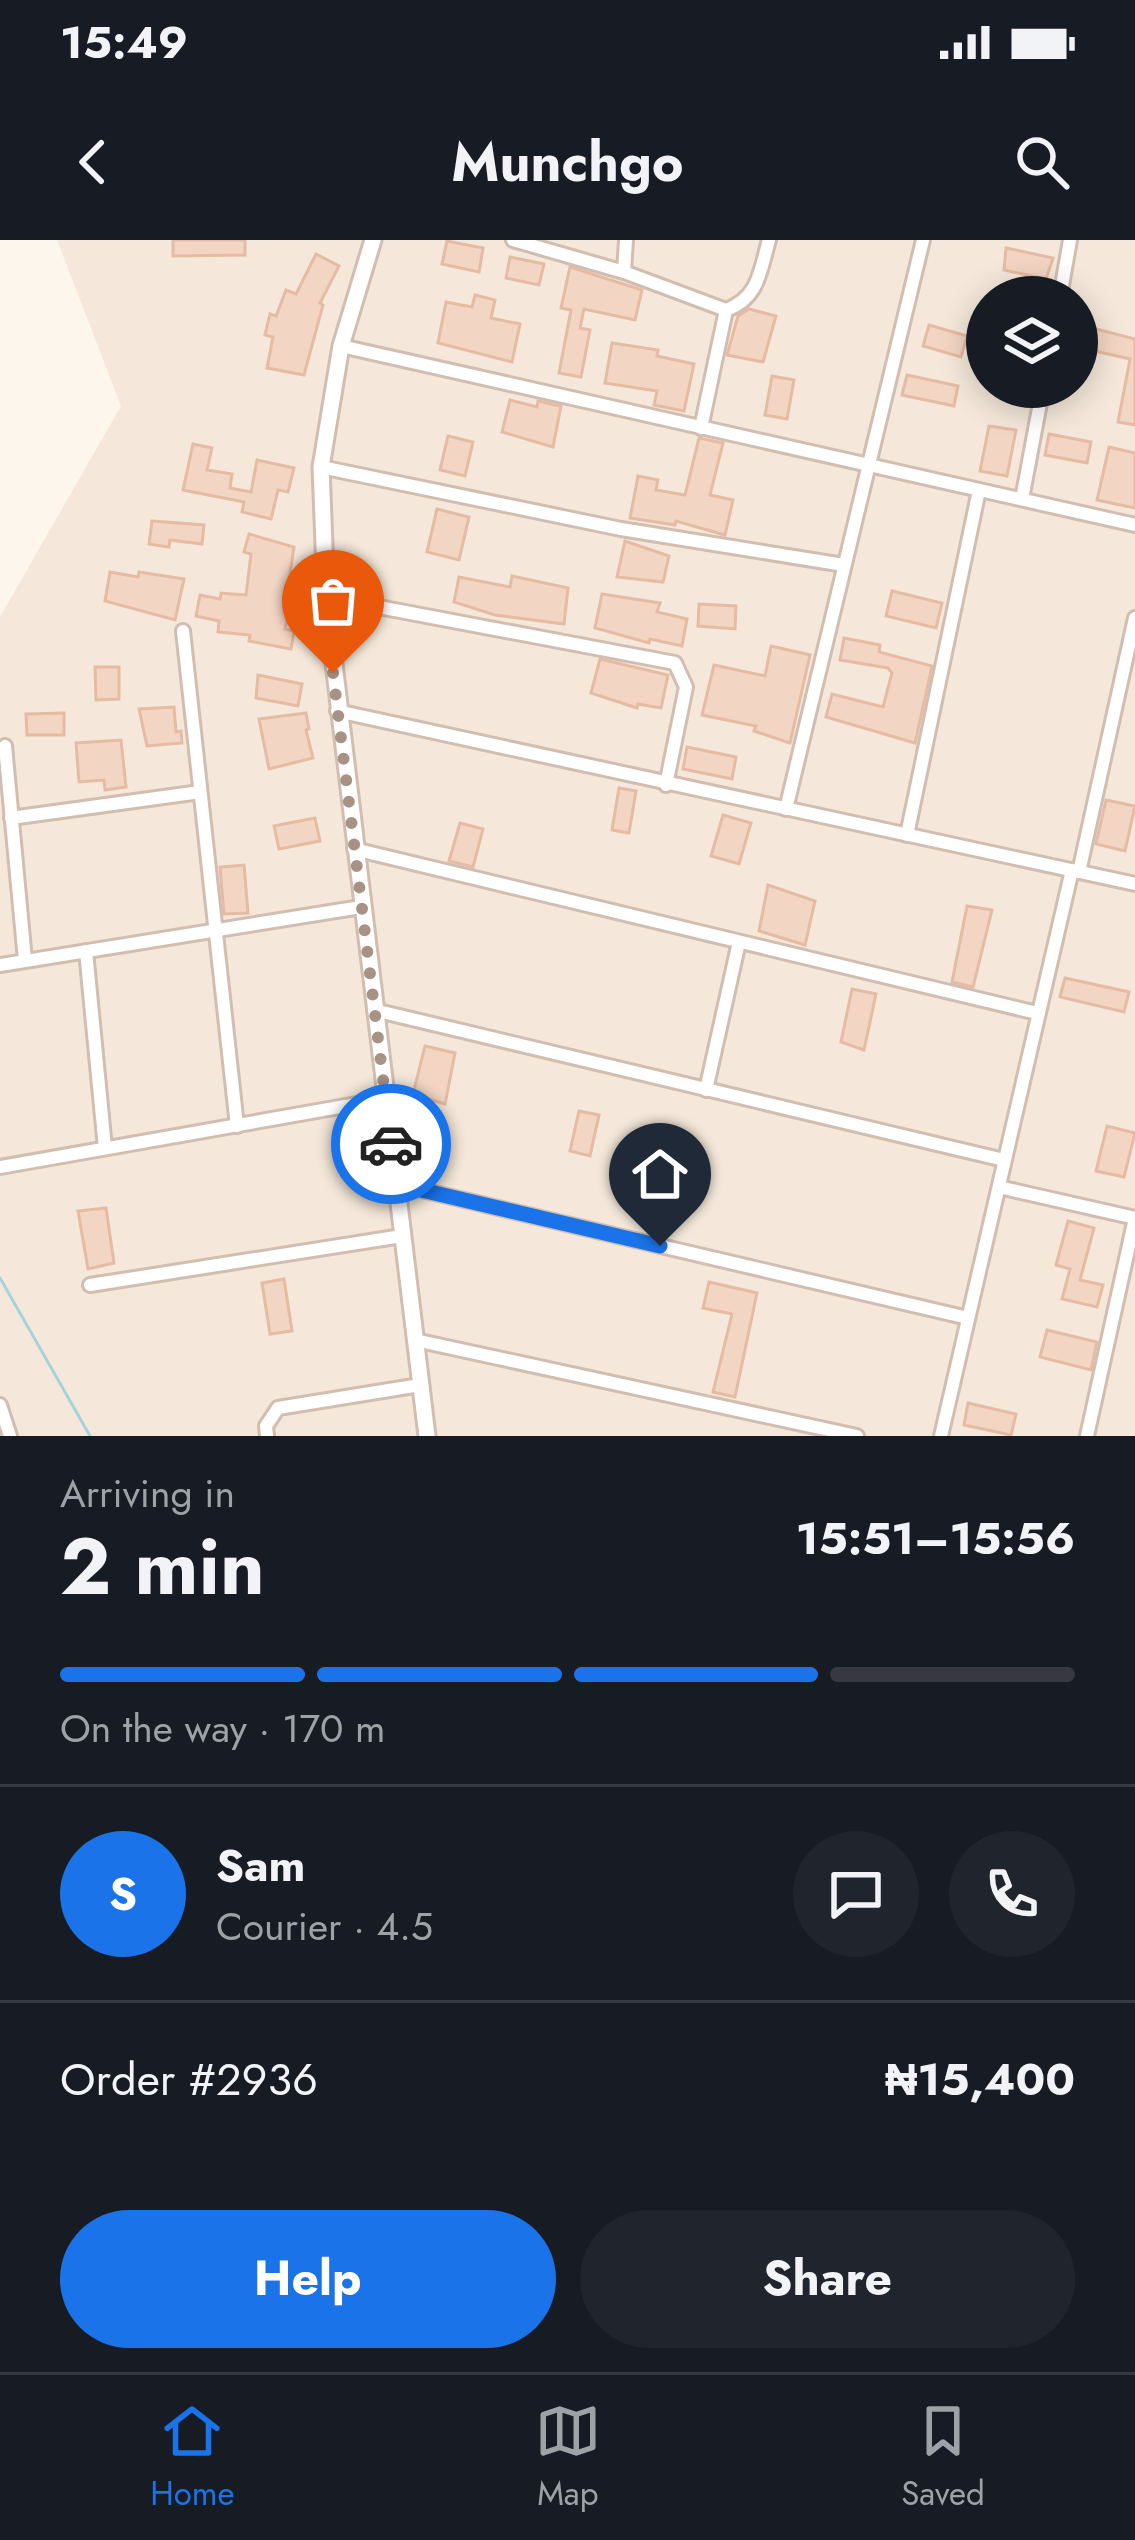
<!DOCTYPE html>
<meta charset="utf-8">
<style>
body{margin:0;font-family:Jost,sans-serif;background:#20242c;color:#f1f3f6;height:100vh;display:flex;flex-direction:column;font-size:45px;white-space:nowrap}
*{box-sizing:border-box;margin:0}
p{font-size:39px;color:#9ea1a6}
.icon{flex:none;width:66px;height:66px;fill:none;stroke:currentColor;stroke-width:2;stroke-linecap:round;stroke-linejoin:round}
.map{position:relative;height:1196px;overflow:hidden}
.side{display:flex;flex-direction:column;background:#171b24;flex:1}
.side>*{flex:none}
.controls{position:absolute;left:966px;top:36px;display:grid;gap:24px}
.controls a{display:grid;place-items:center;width:132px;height:132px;border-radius:50%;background:#171b24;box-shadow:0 6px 30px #0003;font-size:60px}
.pin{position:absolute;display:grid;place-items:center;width:102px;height:102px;color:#fff;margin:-123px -51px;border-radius:50% 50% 50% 0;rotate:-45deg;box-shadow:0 0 12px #0007}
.pin .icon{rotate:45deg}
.courier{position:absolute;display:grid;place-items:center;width:120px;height:120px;margin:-60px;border:9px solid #1a73e8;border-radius:50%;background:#fff;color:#222;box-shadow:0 3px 15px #0007}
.overview em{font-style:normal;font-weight:700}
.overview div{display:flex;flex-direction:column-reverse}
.overview{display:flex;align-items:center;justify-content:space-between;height:204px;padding:0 60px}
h1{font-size:78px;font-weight:700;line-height:90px}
.bar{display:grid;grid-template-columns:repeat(4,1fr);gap:18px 12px;align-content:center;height:144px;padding:0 60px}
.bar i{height:15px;border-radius:9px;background:#363941}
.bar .on{background:#1a73e8}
.bar p{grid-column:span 4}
.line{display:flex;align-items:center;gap:30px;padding:0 60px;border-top:3px solid #363941}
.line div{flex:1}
.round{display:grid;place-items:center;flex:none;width:126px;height:126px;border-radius:63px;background:#20242c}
.button{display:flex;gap:24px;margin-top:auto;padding:24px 60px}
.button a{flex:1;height:138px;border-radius:72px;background:#1a73e8;color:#fff;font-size:48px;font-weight:700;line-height:138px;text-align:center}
.button a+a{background:#20242c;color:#f1f3f6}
.status{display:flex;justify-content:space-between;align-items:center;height:84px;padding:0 60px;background:#171b24;direction:ltr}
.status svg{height:33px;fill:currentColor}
header{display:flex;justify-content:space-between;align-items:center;height:156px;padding:0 60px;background:#171b24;font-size:54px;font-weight:700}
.dock{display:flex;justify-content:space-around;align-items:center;height:168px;border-top:3px solid #363941;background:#171b24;font-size:33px;color:#9ea1a6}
.dock a{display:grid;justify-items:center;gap:6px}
.dock .on{color:#1a73e8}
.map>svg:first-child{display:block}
.residential{fill:#f5e8da;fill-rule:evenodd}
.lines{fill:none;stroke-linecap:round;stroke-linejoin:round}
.stream{stroke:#a5d3da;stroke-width:3}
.building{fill:#f3d5c3;stroke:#e6bba3;stroke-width:3}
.minor-casing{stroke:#d1beb0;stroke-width:18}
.tertiary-casing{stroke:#d1beb0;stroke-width:21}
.minor{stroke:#fff;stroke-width:12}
.tertiary{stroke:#fff;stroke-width:15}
.done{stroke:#a89285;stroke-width:12;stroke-dasharray:0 21.6}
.route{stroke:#1a73e8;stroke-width:15}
</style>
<div class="status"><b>15:49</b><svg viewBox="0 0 49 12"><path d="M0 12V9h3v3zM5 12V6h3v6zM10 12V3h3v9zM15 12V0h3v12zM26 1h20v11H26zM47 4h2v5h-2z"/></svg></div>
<header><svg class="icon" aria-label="back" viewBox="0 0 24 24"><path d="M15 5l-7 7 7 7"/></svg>Munchgo<svg class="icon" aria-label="search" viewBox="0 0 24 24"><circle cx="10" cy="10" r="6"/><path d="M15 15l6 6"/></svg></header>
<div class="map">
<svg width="1135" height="1196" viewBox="0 0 1135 1196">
<rect width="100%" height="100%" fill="#fdf6ec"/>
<path class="residential" d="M 57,0 L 1135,0 L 1135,1196 L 0,1196 L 0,377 L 121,166 ZM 987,57 L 1077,57 L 1077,147 L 987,147 Z"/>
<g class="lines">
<polyline class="stream" points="0,1038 90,1196"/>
</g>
<g class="building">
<polygon points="173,0 245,0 245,15 173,16"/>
<polygon points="447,1 483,8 479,32 442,24"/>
<polygon points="1006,8 1053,18 1046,39 1004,30"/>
<polygon points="316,14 339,26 320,63 323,65 304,135 267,128 273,97 265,95 270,74 276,76 286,50 296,54"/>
<polygon points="510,17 544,24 539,45 506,38"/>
<polygon points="570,27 642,50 635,80 584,69 580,88 590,90 581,137 559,133 571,70 561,68"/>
<polygon points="475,55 495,60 491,78 520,84 512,122 438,103 446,62 472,67"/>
<polygon points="749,69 776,76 763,122 727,115 738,76"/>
<polygon points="1077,84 1135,99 1135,185 1118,182 1130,119 1077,107"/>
<polygon points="929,85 967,96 961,117 923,106"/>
<polygon points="612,103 658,110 657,116 694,124 684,171 654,165 657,151 605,143"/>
<polygon points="907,135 958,146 954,166 902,155"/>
<polygon points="772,136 794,140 787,179 765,175"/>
<polygon points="510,160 537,167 538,161 561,166 553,207 502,192"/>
<polygon points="989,186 1016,190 1007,236 980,231"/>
<polygon points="1049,194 1091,202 1087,223 1045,215"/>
<polygon points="448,196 473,202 465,236 440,230"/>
<polygon points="699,198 723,203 710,255 733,260 725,295 676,281 675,285 630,278 638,236 658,240 656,250 685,255"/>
<polygon points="193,204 212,208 207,230 232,234 230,248 251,252 257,220 294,228 288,252 278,250 271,279 242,272 244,262 183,250"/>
<polygon points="1109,207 1135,213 1135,268 1097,260"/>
<polygon points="437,269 469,277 459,320 427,312"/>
<polygon points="152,281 204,285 202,304 170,300 169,307 149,304"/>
<polygon points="249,294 294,307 286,359 291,360 285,389 294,391 291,409 249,401 250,395 218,392 219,381 196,376 200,355 220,359 221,353 246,355 251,314 244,312"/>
<polygon points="625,301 669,316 663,342 617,337"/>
<polygon points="110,332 138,337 139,332 184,339 175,380 105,361"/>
<polygon points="512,336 568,348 564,384 495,375 454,362 459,337 510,347"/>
<polygon points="892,351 942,363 936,388 886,376"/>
<polygon points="602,354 660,363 657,372 687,379 682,406 650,399 649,403 595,388"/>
<polygon points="699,364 736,366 735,389 698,386"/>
<polygon points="844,398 880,405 879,412 932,426 915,503 826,477 832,454 883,467 892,433 888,428 840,420"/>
<polygon points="771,406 810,415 790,503 754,491 756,486 702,475 714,425 765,436"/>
<polygon points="600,419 668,435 661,468 638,464 637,468 591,453"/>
<polygon points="95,427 119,427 119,459 96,460"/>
<polygon points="258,435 302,444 298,466 256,458"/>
<polygon points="174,467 176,492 181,491 182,503 147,506 139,469"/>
<polygon points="64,473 64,495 27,495 26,474"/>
<polygon points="306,473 309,489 306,490 313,518 269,529 259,479"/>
<polygon points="121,500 126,547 105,550 104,540 79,542 76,503"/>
<polygon points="687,507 736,517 732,539 683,529"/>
<polygon points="619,548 636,551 629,593 612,590"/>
<polygon points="1106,560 1135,566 1125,611 1096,604"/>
<polygon points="723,575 751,583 739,624 711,616"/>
<polygon points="315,578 320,601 279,609 274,586"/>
<polygon points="460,583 483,589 473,627 449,621"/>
<polygon points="244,625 248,673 224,674 220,627"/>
<polygon points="768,645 815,661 805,705 759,691"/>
<polygon points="967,666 992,670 973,747 952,742"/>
<polygon points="1065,738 1129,752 1124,772 1060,757"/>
<polygon points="852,749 876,754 864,810 841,802"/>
<polygon points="425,806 455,813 445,864 413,854"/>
<polygon points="579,871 599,875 590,916 570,911"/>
<polygon points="1107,886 1135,893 1124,937 1096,931"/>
<polygon points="106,968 114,1023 88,1029 78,971"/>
<polygon points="1068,981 1094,988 1080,1040 1103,1045 1097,1067 1062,1059 1070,1029 1056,1025"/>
<polygon points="284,1039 292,1091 270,1094 262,1043"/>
<polygon points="709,1042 757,1053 735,1157 713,1152 732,1074 703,1068"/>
<polygon points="1047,1090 1097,1102 1091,1130 1040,1117"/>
<polygon points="968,1163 1016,1174 1011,1195 964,1185"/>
</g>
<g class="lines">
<g class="minor-casing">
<g id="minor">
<path d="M 513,0 L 624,32 L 726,70 C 759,58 760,31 769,0"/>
<polyline points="624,32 626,0"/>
<polyline points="1060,57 1070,0"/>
<polyline points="341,106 1135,285"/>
<polyline points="701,188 726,70"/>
<polyline points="321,227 621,289 844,325"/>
<polyline points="1022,259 1043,147"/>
<polyline points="326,357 675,423 686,447 666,545"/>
<polyline points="183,391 237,886"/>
<polyline points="337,471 1135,644"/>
<polyline points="5,506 25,720"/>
<polyline points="786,569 923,0"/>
<polyline points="11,578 200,552"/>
<polyline points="907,595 979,250"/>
<polyline points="354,609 1037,773"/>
<polyline points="1079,632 1135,378"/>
<polyline points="86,711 105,908"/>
<polyline points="0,725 361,667"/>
<polyline points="374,770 1004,920"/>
<polyline points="706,850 739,702"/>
<polyline points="0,927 385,859"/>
<polyline points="396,944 968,1078"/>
<polyline points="999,947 1135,978"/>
<polyline points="90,1045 402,996"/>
<polyline points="415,1100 857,1196"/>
<polyline points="0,1165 10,1196"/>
<polyline points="267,1196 266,1186 278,1168 420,1145"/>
<polyline points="941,1196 1072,630"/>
<polyline points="1087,1196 1135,978"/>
</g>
</g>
<g class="tertiary-casing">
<polyline id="tertiary" points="373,0 341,106 321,227 326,357 427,1196"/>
</g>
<use href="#minor" class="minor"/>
<use href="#tertiary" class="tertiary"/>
</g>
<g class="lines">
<polyline class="done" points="333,433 391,904"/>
<polyline class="route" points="391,904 396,944 660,1006"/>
</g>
</svg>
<div class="controls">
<a><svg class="icon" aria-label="layers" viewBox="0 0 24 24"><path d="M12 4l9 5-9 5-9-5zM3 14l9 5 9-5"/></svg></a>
</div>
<div class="pin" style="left:333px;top:433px;background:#ea580c"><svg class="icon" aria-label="bag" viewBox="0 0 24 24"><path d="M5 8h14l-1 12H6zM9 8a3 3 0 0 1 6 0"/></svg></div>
<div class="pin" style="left:660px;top:1006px;background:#1f2937"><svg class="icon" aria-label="home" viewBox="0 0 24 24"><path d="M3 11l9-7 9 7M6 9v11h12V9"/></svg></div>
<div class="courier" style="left:391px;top:904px"><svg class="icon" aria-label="car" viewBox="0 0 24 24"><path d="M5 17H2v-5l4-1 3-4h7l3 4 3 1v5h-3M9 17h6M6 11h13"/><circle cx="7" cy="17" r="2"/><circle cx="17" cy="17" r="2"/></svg></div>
</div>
<section class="side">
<div class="overview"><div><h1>2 min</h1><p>Arriving in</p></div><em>15:51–15:56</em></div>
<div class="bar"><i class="on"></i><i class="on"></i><i class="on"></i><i></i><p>On the way · 170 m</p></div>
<div class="line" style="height:216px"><b class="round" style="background:#1a73e8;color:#fff">S</b><div><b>Sam</b><p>Courier · 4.5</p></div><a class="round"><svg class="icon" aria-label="chat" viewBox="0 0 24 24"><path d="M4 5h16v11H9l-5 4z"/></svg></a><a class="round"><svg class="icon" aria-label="phone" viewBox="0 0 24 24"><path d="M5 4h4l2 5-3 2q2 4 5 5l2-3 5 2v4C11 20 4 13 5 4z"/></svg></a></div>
<div class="line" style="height:156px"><div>Order #2936</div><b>₦15,400</b></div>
<div class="button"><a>Help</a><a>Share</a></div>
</section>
<nav class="dock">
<a class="on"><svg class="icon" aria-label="home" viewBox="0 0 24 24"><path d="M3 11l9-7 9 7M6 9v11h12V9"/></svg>Home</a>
<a><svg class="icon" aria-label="map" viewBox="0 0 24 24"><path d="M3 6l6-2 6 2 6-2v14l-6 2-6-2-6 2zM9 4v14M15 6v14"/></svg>Map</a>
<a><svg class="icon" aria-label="saved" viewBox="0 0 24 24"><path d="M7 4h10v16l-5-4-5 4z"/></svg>Saved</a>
</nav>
